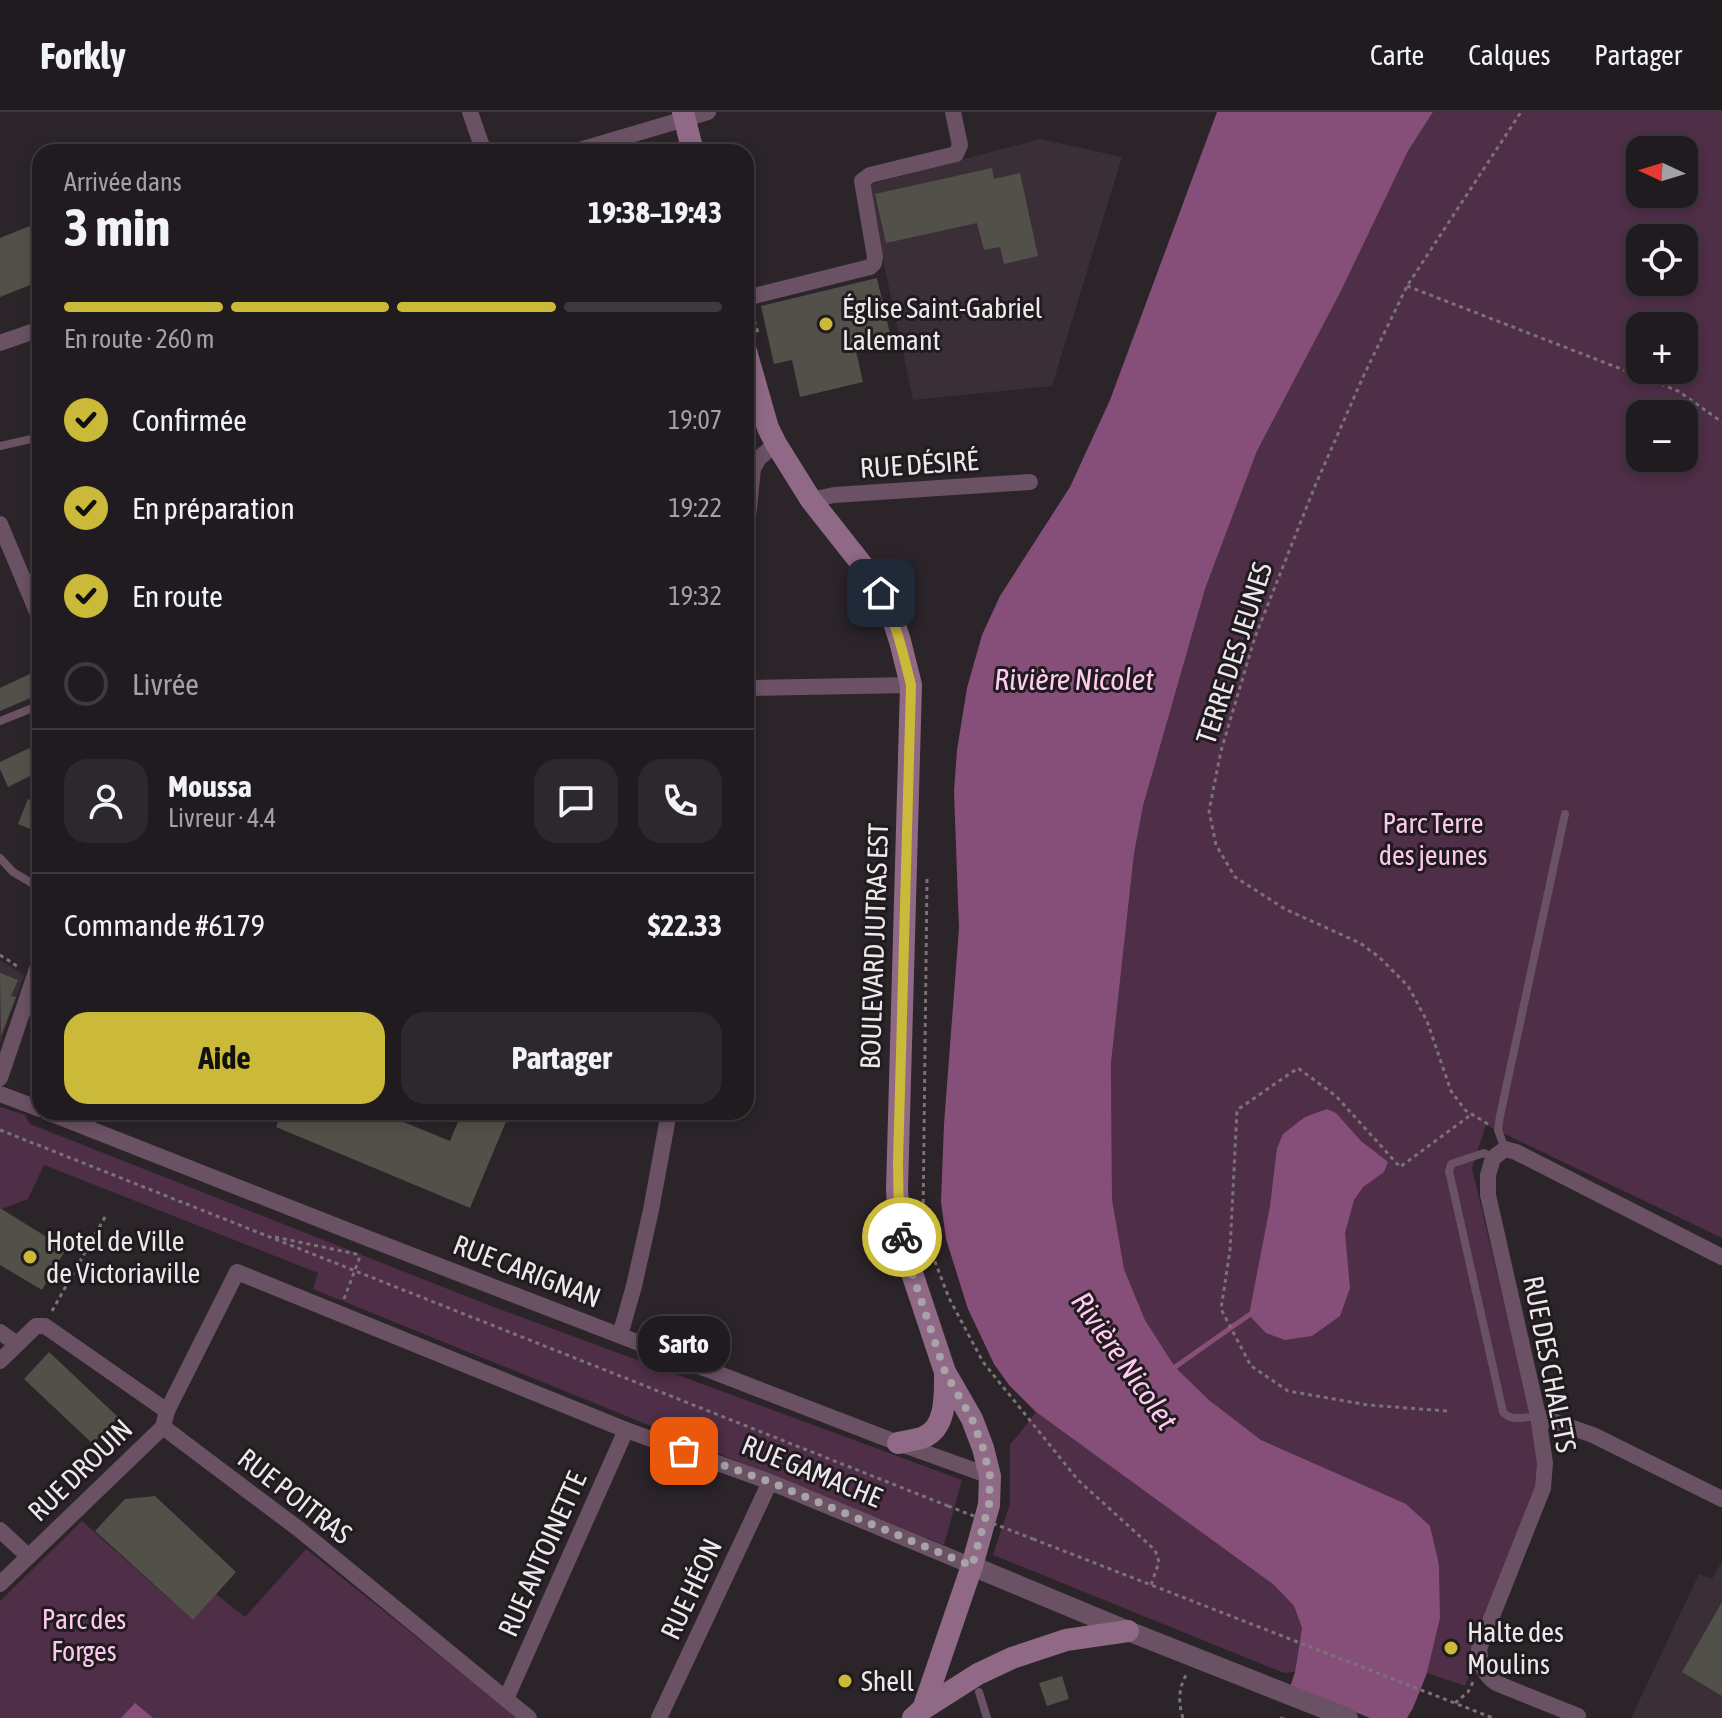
<!DOCTYPE html>
<html lang="fr">
<meta charset="utf-8">
<style>
body{margin:0;font-family:"Asap Condensed",sans-serif;background:#2d282c;color:#f1f3f6;height:100vh;display:flex;flex-direction:column;font-size:30px;white-space:nowrap}
*{box-sizing:border-box;margin:0}
p{font-size:26px;color:#a2a1a4}
.icon{flex:none;width:44px;height:44px;fill:none;stroke:currentColor;stroke-width:2;stroke-linecap:round;stroke-linejoin:round}
.map{position:relative;flex:1;overflow:hidden}
.panel{position:absolute;left:32px;top:32px;width:722px;height:976px;display:flex;flex-direction:column;background:#201b1f;border-radius:24px;box-shadow:0 4px 12px #0003,0 0 0 2px #3d393d}
.panel>*{flex:none}
.needle{width:52px;rotate:274deg}
.fabs{position:absolute;left:1626px;top:24px;display:grid;gap:16px}
.fabs a{display:grid;place-items:center;width:72px;height:72px;border-radius:16px;background:#201b1f;box-shadow:0 4px 12px #0003,0 0 0 2px #3d393d;font-size:40px}
.pin{position:absolute;display:grid;place-items:center;width:68px;height:68px;color:#fff;margin:-34px;border-radius:16px;box-shadow:0 4px 12px #0006}
.courier{position:absolute;display:grid;place-items:center;width:80px;height:80px;margin:-40px;border:6px solid #cbb939;border-radius:50%;background:#fff;color:#222;box-shadow:0 2px 10px #0007}
.bubble{position:absolute;height:56px;border-radius:24px;background:#201b1f;box-shadow:0 4px 12px #0003,0 0 0 2px #3d393d;font-size:26px;font-weight:700;line-height:56px;text-align:center}
.head em{font-style:normal;font-weight:700}
.head div{display:flex;flex-direction:column-reverse}
.head{display:flex;align-items:center;justify-content:space-between;height:136px;padding:0 32px}
h1{font-size:52px;font-weight:700;line-height:60px}
.bar{display:grid;grid-template-columns:repeat(4,1fr);gap:12px 8px;align-content:center;height:96px;padding:0 32px}
.bar i{height:10px;border-radius:6px;background:#3d393d}
.bar .current{background:#cbb939}
.bar p{grid-column:span 4}
.line{display:flex;align-items:center;gap:20px;padding:0 32px;border-top:2px solid #3d393d}
.line div{flex:1}
.round{display:grid;place-items:center;flex:none;width:84px;height:84px;border-radius:24px;background:#2d282c}
ol{padding:0 32px;list-style:none}
li{display:flex;align-items:center;gap:24px;height:88px}
li p{margin-inline-start:auto}
li .icon{padding:8px;border-radius:50%;background:#cbb939;color:#111;stroke-width:4}
li:last-child{color:#a2a1a4}
li i{width:44px;height:44px;border:4px solid #3d393d;border-radius:50%}
.action{display:flex;gap:16px;margin-top:auto;padding:16px 32px}
.action a{flex:1;height:92px;border-radius:24px;background:#cbb939;color:#111;font-size:32px;font-weight:700;line-height:92px;text-align:center}
.action a+a{background:#2d282c;color:#f1f3f6}
header{display:flex;align-items:center;gap:48px;box-sizing:border-box;height:112px;padding:0 40px;background:#201b1f;border-bottom:2px solid #3d393d}
header strong{font-size:38px}
nav{display:flex;gap:44px;margin-inline-start:auto;font-size:28px}
.map>svg:first-child{display:block}
.built{fill:#3a2e37}
.green{fill:#4f2e47;fill-rule:evenodd}
.water{fill:#864f79}
.pier{fill:#2b2429}
.lines{fill:none;stroke-linecap:round;stroke-linejoin:round}
.stream{stroke:#864f79;stroke-width:5}
.building{fill:#525149}
.path{stroke:#797377;stroke-width:3;stroke-dasharray:4 4;stroke-linecap:butt}
.service{stroke:#6a5163;stroke-width:8}
.minor{stroke:#6a5163;stroke-width:16}
.tertiary{stroke:#6a5163;stroke-width:20}
.secondary{stroke:#8f6985;stroke-width:22}
.path-bridge{stroke:#797377;stroke-width:3;stroke-dasharray:4 4;stroke-linecap:butt}
.done{stroke:#a8a3a7;stroke-width:8;stroke-dasharray:0 14.4}
.route{stroke:#cbb939;stroke-width:10}
.poi-dot{fill:#cbb939;stroke:#211b1f;stroke-width:3}
.labels{text-anchor:middle;stroke-width:6;stroke-linejoin:round;paint-order:stroke}
.poi-label{font-size:28px;fill:#ece8eb;stroke:#211b1f;text-anchor:start}
.street-label{font-size:28px;fill:#ece8eb;stroke:#211b1f}
.park-label{font-size:28px;fill:#fbc9ed;stroke:#211b1f}
.water-label{font-size:30px;font-style:italic;fill:#ffccf1;stroke:#211b1f}
</style>
<header>
<strong>Forkly</strong>
<nav><a>Carte</a><a>Calques</a><a>Partager</a></nav>
</header>
<div class="map">
<svg width="1722" height="1606" viewBox="0 0 1722 1606">
<rect width="100%" height="100%" fill="#2b2429"/>
<g class="built">
<polygon points="1040,27 1122,45 1052,274 913,288 867,73"/>
<polygon points="0,848 24,863 0,931"/>
<polygon points="1722,1449 1722,1606 1631,1606 1699,1462 1712,1467"/>
</g>
<g class="green">
<path d="M 1433,0 L 1722,0 L 1722,1126 L 1486,1013 L 1472,1056 L 1531,1304 L 1552,1353 L 1465,1574 L 1427,1561 L 1440,1506 L 1439,1453 L 1325,1357 L 1261,1328 L 1209,1288 L 1175,1255 L 1145,1208 L 1124,1157 L 1112,1087 L 1111,951 L 1134,742 L 1143,694 L 1205,477 L 1257,339 L 1341,179 L 1408,39 ZM 1640,38 L 1684,38 L 1684,82 L 1640,82 ZM 1640,126 L 1684,126 L 1684,170 L 1640,170 ZM 1640,214 L 1684,214 L 1684,258 L 1640,258 ZM 1640,302 L 1684,302 L 1684,346 L 1640,346 Z"/>
<polygon points="0,995 25,1003 30,1012 491,1194 962,1368 944,1433 313,1177 318,1161 44,1053 28,1087 2,1097 0,1096"/>
<polygon points="1036,1300 1274,1473 1294,1494 1302,1516 1295,1560 1284,1561 993,1443 1010,1392 1010,1333"/>
<polygon points="82,1409 193,1508 216,1482 245,1505 306,1437 518,1606 0,1606 0,1489"/>
</g>
<g class="water">
<polygon points="1217,0 1433,0 1408,39 1341,179 1257,339 1205,477 1143,694 1134,742 1111,951 1112,1087 1124,1157 1145,1208 1175,1255 1209,1288 1261,1328 1406,1392 1430,1414 1439,1453 1440,1506 1427,1561 1413,1596 1407,1606 1280,1606 1295,1560 1302,1516 1294,1494 1274,1473 1036,1300 1009,1273 994,1252 968,1197 946,1127 941,1090 944,1012 959,816 954,679 957,638 967,576 982,523 1000,484 1070,375 1110,288"/>
<polygon points="1327,997 1336,1001 1361,1029 1388,1050 1384,1060 1363,1075 1354,1088 1345,1121 1350,1176 1340,1204 1312,1224 1285,1228 1266,1221 1249,1203 1270,1094 1277,1036 1283,1022 1305,1005"/>
<polygon points="135,1591 153,1606 121,1606"/>
</g>
<polygon class="pier" points="1287,1573 1370,1606 1286,1606 1277,1603"/>
<g class="lines">
<polyline class="stream" points="1175,1255 1249,1203"/>
</g>
<g class="building">
<polygon points="992,56 994,67 1020,61 1038,144 1004,152 1000,135 984,138 977,111 886,131 875,82"/>
<polygon points="40,110 40,169 0,185 0,126"/>
<polygon points="877,166 892,230 856,239 863,270 800,285 792,248 774,252 761,194"/>
<polygon points="40,557 40,582 0,599 0,576"/>
<polygon points="40,631 40,659 8,675 0,657 0,650"/>
<polygon points="28,687 40,691 40,721 18,712"/>
<polygon points="0,861 18,868 11,884 16,885 1,924"/>
<polygon points="282,1000 379,1000 450,1029 462,1000 510,1000 470,1096 276,1015"/>
<polygon points="0,1096 66,1137 42,1178 0,1153"/>
<polygon points="49,1240 118,1305 93,1332 24,1267"/>
<polygon points="155,1384 236,1460 193,1508 95,1419 125,1387"/>
<polygon points="1722,1490 1722,1584 1682,1560"/>
<polygon points="1062,1564 1069,1587 1047,1594 1039,1571"/>
</g>
<g class="lines">
<g class="path">
<polyline points="1407,174 1678,279 1722,310"/>
<polyline points="752,201 759,224"/>
<polyline points="927,767 923,1108 934,1147 949,1186 983,1250 1078,1368 1155,1438 1159,1450 1151,1473"/>
<polyline points="0,843 20,856"/>
<polyline points="1488,1012 1465,998 1451,979 1427,909 1408,874 1379,845 1360,831 1285,797 1235,765 1216,733 1209,699 1221,639 1255,525 1315,374 1363,265 1407,174 1521,0"/>
<polyline points="0,1018 948,1394"/>
<polyline points="275,1125 361,1143"/>
<polyline points="344,1187 361,1142"/>
<polyline points="52,1199 105,1105"/>
<polyline points="1447,1299 1368,1293 1288,1279 1251,1254 1221,1197 1230,1138 1237,998 1298,956 1336,984 1400,1055 1472,1002"/>
<polyline points="1033,1427 1493,1606"/>
<polyline points="1455,1591 1468,1580 1473,1570"/>
<path d="M 1183,1606 C 1178,1590 1178,1575 1188,1560"/>
</g>
<g class="service">
<polyline points="0,334 40,325"/>
<polyline points="0,609 40,593"/>
<polyline points="0,746 13,760 40,776"/>
<polyline points="1505,1037 1498,1018 1500,1004 1565,702"/>
<path d="M 1493,1046 L 1484,1041 L 1451,1052 L 1449,1059 L 1503,1300 C 1511,1310 1526,1305 1537,1304"/>
<polyline points="979,1580 987,1606"/>
</g>
<g class="minor">
<polyline points="470,0 484,40"/>
<polyline points="573,40 708,0"/>
<polyline points="746,186 870,155 874,151 875,145 862,69 870,63 956,42 960,33 953,0"/>
<polyline points="0,231 40,217"/>
<polyline points="811,388 834,383 1030,370"/>
<polyline points="0,412 40,507"/>
<polyline points="746,424 753,357 759,346 776,332"/>
<polyline points="746,576 911,573"/>
<polyline points="0,966 40,848"/>
<polyline points="0,982 40,997"/>
<polyline points="47,1000 367,1126 898,1331 990,1364"/>
<polyline points="0,1220 17,1232"/>
<polyline points="620,1223 634,1174 651,1098 669,1000"/>
<polyline points="0,1249 36,1214 45,1214 167,1299 163,1315 300,1418 529,1606"/>
<polyline points="167,1299 237,1160 626,1318 770,1370 972,1454"/>
<polyline points="1538,1304 1593,1323 1722,1387"/>
<polyline points="0,1418 28,1444"/>
<polyline points="0,1472 163,1315"/>
<polyline points="506,1587 626,1318"/>
<path d="M 1578,1604 L 1496,1571 C 1483,1562 1481,1552 1479,1537 L 1543,1376 L 1545,1351 L 1538,1304 L 1488,1083 L 1488,1063 L 1493,1046 L 1505,1037 L 1516,1040 L 1722,1145"/>
<polyline points="659,1606 770,1370"/>
</g>
<polyline class="tertiary" points="972,1454 1128,1519 1348,1606"/>
<g class="secondary">
<polyline points="683,0 693,40"/>
<polyline points="746,239 768,316 776,332 811,388 871,464 890,498 900,529 911,573 897,1077 899,1113 906,1143 945,1260 972,1307 983,1336 990,1364 989,1393 972,1454 923,1597 913,1606"/>
<path d="M 898,1331 C 907,1329 916,1328 924,1325 C 947,1315 945,1282 945,1261"/>
<polyline points="923,1597 978,1562 1012,1546 1066,1528 1128,1519"/>
</g>
<polyline class="path-bridge" points="948,1394 1033,1427"/>
</g>
<g class="lines">
<polyline class="done" points="684,1339 770,1370 972,1454 989,1393 990,1364 983,1336 972,1307 945,1260 906,1143 902,1125"/>
<path class="route" d="M 881,481 C 896,510 903,541 911,573 L 898,1051 L 899,1113 L 902,1125"/>
</g>
<g class="poi-dot">
<circle cx="826" cy="212" r="8"/>
<circle cx="30" cy="1145" r="8"/>
<circle cx="1451" cy="1536" r="8"/>
<circle cx="845" cy="1569" r="8"/>
</g>
<g class="labels">
<g class="poi-label">
<text x="842" y="206">Église Saint-Gabriel<tspan x="842" dy="32">Lalemant</tspan></text>
<text x="46" y="1139">Hotel de Ville<tspan x="46" dy="32">de Victoriaville</tspan></text>
<text x="1467" y="1530">Halte des<tspan x="1467" dy="32">Moulins</tspan></text>
<text x="861" y="1579">Shell</text>
</g>
<g class="street-label">
<text transform="translate(919 352) rotate(-4)" y="10">RUE DÉSIRÉ</text>
<text transform="translate(1234 541) rotate(-72)" y="10">TERRE DES JEUNES</text>
<text transform="translate(874 834) rotate(-88)" y="10">BOULEVARD JUTRAS EST</text>
<text transform="translate(527 1159) rotate(21)" y="10">RUE CARIGNAN</text>
<text transform="translate(1550 1252) rotate(79)" y="10">RUE DES CHALETS</text>
<text transform="translate(80 1358) rotate(-44)" y="10">RUE DROUIN</text>
<text transform="translate(812 1359) rotate(22)" y="10">RUE GAMACHE</text>
<text transform="translate(295 1384) rotate(38)" y="10">RUE POITRAS</text>
<text transform="translate(542 1442) rotate(-66)" y="10">RUE ANTOINETTE</text>
<text transform="translate(691 1477) rotate(-65)" y="10">RUE HÉON</text>
</g>
<g class="park-label">
<text x="1433" y="721">Parc Terre<tspan x="1433" dy="32">des jeunes</tspan></text>
<text x="84" y="1517">Parc des<tspan x="84" dy="32">Forges</tspan></text>
</g>
<g class="water-label">
<text x="1074" y="578">Rivière Nicolet</text>
<text transform="translate(1124 1249) rotate(55)" y="10">Rivière Nicolet</text>
</g>
</g>
</svg>
<div class="fabs">
<a><svg class="needle" viewBox="-14 -14 28 28"><path d="M0-13l5 13h-10z" fill="#e53935"/><path d="M0 13l5-13h-10z" fill="#a2a1a4"/></svg></a>
<a><svg class="icon" aria-label="locate" viewBox="0 0 24 24"><circle cx="12" cy="12" r="6"/><path d="M12 2v4M12 18v4M2 12h4M18 12h4"/></svg></a>
<a>+</a>
<a>−</a>
</div>
<div class="pin" style="left:684px;top:1339px;background:#ea580c"><svg class="icon" aria-label="bag" viewBox="0 0 24 24"><path d="M5 8h14l-1 12H6zM9 8a3 3 0 0 1 6 0"/></svg></div>
<div class="pin" style="left:881px;top:481px;background:#1f2937"><svg class="icon" aria-label="home" viewBox="0 0 24 24"><path d="M3 11l9-7 9 7M6 9v11h12V9"/></svg></div>
<div class="courier" style="left:902px;top:1125px"><svg class="icon" aria-label="bike" viewBox="0 0 24 24"><circle cx="6" cy="16" r="4"/><circle cx="18" cy="16" r="4"/><path d="M6 16l4-8h5l3 8M10 8l3 8H6M13 5h3"/></svg></div>
<div class="bubble" style="left:638px;top:1204px;width:92px">Sarto</div>
<section class="panel">
<div class="head"><div><h1>3 min</h1><p>Arrivée dans</p></div><em>19:38–19:43</em></div>
<div class="bar"><i class="current"></i><i class="current"></i><i class="current"></i><i></i><p>En route · 260 m</p></div>
<ol>
<li><svg class="icon" aria-label="check" viewBox="0 0 24 24"><path d="M5 12l5 5 9-10"/></svg>Confirmée<p>19:07</p></li>
<li><svg class="icon" aria-label="check" viewBox="0 0 24 24"><path d="M5 12l5 5 9-10"/></svg>En préparation<p>19:22</p></li>
<li><svg class="icon" aria-label="check" viewBox="0 0 24 24"><path d="M5 12l5 5 9-10"/></svg>En route<p>19:32</p></li>
<li><i></i>Livrée</li>
</ol>
<div class="line" style="height:144px"><a class="round"><svg class="icon" aria-label="person" viewBox="0 0 24 24"><circle cx="12" cy="8" r="4"/><path d="M4 21q1-7 8-7t8 7"/></svg></a><div><b>Moussa</b><p>Livreur · 4.4</p></div><a class="round"><svg class="icon" aria-label="chat" viewBox="0 0 24 24"><path d="M4 5h16v11H9l-5 4z"/></svg></a><a class="round"><svg class="icon" aria-label="phone" viewBox="0 0 24 24"><path d="M5 4h4l2 5-3 2q2 4 5 5l2-3 5 2v4C11 20 4 13 5 4z"/></svg></a></div>
<div class="line" style="height:104px"><div>Commande #6179</div><b>$22.33</b></div>
<div class="action"><a>Aide</a><a>Partager</a></div>
</section>
</div>
